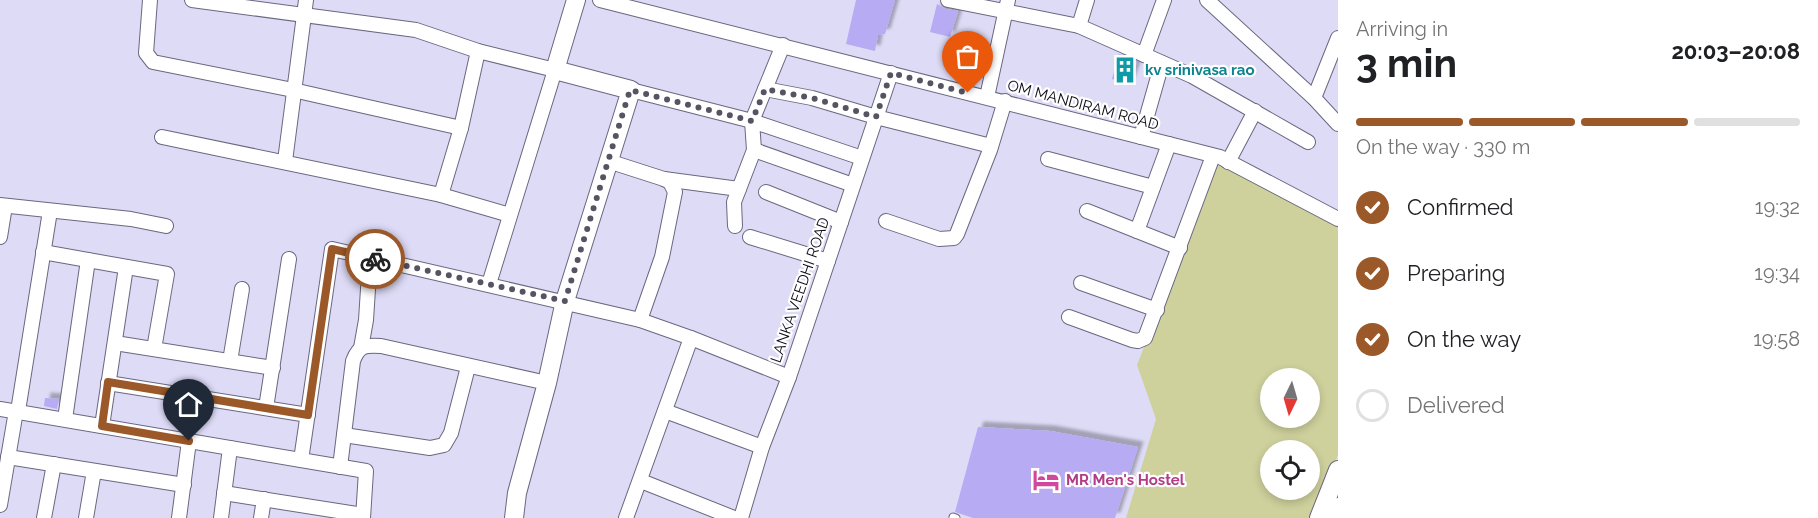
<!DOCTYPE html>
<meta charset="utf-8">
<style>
body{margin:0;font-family:Raleway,sans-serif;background:#f2f2f2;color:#202124;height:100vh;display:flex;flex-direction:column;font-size:22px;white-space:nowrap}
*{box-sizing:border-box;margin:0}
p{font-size:20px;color:#757577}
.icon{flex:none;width:33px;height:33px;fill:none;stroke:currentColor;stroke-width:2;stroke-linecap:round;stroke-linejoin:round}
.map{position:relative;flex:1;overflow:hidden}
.panel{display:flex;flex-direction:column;background:#fff;width:480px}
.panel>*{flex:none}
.needle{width:39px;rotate:185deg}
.controls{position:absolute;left:1260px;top:368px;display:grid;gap:12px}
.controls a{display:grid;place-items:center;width:60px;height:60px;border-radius:50%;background:#fff;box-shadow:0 3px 9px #0003;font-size:30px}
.pin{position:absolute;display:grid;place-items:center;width:51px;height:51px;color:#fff;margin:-62px -26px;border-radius:50% 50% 50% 0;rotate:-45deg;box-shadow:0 0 6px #0007}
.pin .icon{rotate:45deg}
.courier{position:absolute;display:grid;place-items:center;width:60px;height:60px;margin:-30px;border:4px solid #9b5828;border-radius:50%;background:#fff;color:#222;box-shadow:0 2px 8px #0007}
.head em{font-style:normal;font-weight:700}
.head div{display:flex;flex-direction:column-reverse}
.head{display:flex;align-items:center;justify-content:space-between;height:102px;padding:0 18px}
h1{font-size:39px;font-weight:700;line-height:45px}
.bar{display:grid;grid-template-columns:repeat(4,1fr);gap:9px 6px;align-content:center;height:72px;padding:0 18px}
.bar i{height:8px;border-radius:4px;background:#e0e0e0}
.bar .active{background:#9b5828}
.bar p{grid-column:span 4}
ol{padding:0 18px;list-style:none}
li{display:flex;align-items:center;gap:18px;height:66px}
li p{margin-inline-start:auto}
li .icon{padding:6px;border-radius:50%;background:#9b5828;color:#fff;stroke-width:4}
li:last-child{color:#757577}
li i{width:33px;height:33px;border:3px solid #e0e0e0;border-radius:50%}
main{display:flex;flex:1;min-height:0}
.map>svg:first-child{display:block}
.green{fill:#ced19c;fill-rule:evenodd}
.building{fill:#b7abf4;filter:url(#shadow)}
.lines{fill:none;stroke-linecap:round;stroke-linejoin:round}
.lane-casing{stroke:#6a677f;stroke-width:9}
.street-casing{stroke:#6a677f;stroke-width:16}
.secondary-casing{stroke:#6a677f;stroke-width:20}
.lane{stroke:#fff;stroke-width:7}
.street{stroke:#fff;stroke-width:14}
.secondary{stroke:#fff;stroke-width:18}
.done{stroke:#565463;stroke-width:6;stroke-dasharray:0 10.8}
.route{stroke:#9b5828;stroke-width:8}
.labels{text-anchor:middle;stroke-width:4.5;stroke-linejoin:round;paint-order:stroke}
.culture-label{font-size:15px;font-weight:bold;fill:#0d838f;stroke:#fff;text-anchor:start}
.street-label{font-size:15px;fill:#0c0b14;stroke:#fff}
.hotel-label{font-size:15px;font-weight:bold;fill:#b23c85;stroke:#fff;text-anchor:start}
</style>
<main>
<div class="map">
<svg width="1338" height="518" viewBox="0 0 1338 518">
<defs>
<filter id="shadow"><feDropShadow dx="5.5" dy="-5.5" stdDeviation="1.5" flood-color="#0004"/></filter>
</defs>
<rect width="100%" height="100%" fill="#dedbf7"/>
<path class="green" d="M 1216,162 L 1338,226 L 1338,455 L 1311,518 L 1126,518 L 1156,419 L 1137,365 ZM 1270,378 L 1310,378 L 1310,417 L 1270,417 ZM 1270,450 L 1310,450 L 1310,489 L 1270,489 Z"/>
<g class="building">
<polygon points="856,0 895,0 885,34 878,35 875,51 846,44"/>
<polygon points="937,4 946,9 958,11 950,37 930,32"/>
<polygon points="1119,54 1137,62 1129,84 1112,79"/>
<polygon points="45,398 59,399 57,409 44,406"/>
<polygon points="978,427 1050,431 1138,447 1115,518 973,518 955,512"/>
</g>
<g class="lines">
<g class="lane-casing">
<polyline id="lane" points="953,517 956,518"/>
</g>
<g class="street-casing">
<g id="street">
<polyline points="150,0 146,53 153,62 293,90 461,128"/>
<polyline points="192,0 416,30 478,51 555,70 489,284"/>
<polyline points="600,0 1220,157 1338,219"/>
<polyline points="948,0 1079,26 1192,76 1308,142"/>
<polyline points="1207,0 1314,98 1338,124"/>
<polyline points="1079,26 1087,0"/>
<polyline points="1144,55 1164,0"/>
<polyline points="765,89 812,98 876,117 991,146"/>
<polyline points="631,90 752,121 783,45"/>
<polyline points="987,97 1008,0"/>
<polyline points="1314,98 1338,38"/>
<polyline points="162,137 441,195 510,215"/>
<polyline points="1141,137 1162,63"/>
<polyline points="754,150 853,185"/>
<polyline points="1048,159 1153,187"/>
<polyline points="285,161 306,0"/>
<polyline points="608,161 664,179 670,182 675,192 662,257 640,320"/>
<polyline points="1228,162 1255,111"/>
<polyline points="664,179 739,189"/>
<polyline points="766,192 841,222"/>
<polyline points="441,195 461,128 478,51"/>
<polyline points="0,205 131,219 166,226"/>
<polyline points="1087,211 1180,248"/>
<polyline points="886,221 939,239 954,238 957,234 990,150 1005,101"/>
<polyline points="735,226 734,202 754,150 752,121 862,158"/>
<polyline points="1137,231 1169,144"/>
<polyline points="0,237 5,206"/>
<polyline points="750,237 828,261"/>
<polyline points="43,252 167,274 154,349"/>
<polyline points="1081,283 1157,310"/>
<polyline points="1069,317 1132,340 1138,341 1145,338 1213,156"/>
<polyline points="115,343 273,368"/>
<polyline points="361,348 366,320 370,258"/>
<polyline points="230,361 242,289"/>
<polyline points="108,383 308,415"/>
<polyline points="266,408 289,259"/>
<polyline points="0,409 366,471 363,518"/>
<polyline points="18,411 50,211"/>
<polyline points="665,411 762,447"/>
<polyline points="65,419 88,260"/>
<polyline points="102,426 126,267"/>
<polyline points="344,435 430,448 444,445 451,433 468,367"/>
<polyline points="8,457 184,485"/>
<polyline points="301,460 332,249 640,320 691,338 789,377"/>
<path d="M 340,467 L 353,361 C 359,345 365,345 381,346 L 547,383"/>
<polyline points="641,481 734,518"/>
<polyline points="224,493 363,515"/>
<polyline points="0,505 16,411"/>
<polyline points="44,518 54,464"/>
<polyline points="86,518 94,471"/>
<polyline points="179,518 189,441"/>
<polyline points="221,518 230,448"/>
<polyline points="261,518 264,499"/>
<polyline points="626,518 691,338"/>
<polyline points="741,518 762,447 789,377 891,73"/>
</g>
</g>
<g class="secondary-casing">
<g id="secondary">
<polyline points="514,518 517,493 547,383 565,301 631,90 555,70 576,0"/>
<polyline points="1319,518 1338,470"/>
<polyline points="1333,518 1338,507"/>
</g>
</g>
<use href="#lane" class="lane"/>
<use href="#street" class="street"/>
<use href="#secondary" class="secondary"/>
</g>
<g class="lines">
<polyline class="done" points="375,259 565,301 630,90 752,121 765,89 812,98 876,117 891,73 968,93"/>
<polyline class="route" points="189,441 102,426 108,382 308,415 332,249 375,259"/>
</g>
<defs>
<g id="building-bare" transform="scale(2.07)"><path d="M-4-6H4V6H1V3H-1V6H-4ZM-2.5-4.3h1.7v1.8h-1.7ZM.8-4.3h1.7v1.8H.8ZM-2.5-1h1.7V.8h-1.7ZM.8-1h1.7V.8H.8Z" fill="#0f9aa8" stroke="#fff" stroke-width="2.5" paint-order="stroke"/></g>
<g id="hotel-bare" transform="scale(2.07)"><path d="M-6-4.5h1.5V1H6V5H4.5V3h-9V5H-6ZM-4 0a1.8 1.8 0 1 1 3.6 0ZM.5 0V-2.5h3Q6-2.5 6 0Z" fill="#d1479c" stroke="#fff" stroke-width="2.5" paint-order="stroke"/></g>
</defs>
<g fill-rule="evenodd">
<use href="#building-bare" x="1125" y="70"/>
<use href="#hotel-bare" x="1046" y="480"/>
</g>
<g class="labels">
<g class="culture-label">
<text x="1145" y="75">kv srinivasa rao</text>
</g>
<g class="street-label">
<text transform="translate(1083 105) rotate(15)" y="5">OM MANDIRAM ROAD</text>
<text transform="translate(800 290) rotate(-71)" y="5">LANKA VEEDHI ROAD</text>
</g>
<g class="hotel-label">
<text x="1066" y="485">MR Men's Hostel</text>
</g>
</g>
</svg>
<div class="controls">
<a><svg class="needle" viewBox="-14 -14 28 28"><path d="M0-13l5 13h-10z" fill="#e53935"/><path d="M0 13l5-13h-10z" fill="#757577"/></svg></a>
<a><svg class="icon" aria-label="locate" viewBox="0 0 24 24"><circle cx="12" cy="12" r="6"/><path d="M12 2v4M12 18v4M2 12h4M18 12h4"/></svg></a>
</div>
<div class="pin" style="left:968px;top:93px;background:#ea580c"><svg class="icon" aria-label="bag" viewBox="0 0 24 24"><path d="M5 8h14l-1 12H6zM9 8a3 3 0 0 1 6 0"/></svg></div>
<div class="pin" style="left:189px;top:441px;background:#1f2937"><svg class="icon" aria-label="home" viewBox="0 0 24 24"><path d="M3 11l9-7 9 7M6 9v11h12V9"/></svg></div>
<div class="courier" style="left:375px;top:259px"><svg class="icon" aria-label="bike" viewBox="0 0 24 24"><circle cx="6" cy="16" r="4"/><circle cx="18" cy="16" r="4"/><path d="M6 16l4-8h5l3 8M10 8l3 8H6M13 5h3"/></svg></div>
</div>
<section class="panel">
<div class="head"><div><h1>3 min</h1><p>Arriving in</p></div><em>20:03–20:08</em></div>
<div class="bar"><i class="active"></i><i class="active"></i><i class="active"></i><i></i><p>On the way · 330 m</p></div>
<ol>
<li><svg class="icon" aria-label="check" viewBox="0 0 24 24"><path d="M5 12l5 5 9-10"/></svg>Confirmed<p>19:32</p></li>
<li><svg class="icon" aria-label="check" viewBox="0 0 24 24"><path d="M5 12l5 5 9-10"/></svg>Preparing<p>19:34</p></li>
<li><svg class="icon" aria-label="check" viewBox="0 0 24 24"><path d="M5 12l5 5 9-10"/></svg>On the way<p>19:58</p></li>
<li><i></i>Delivered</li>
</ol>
</section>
</main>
